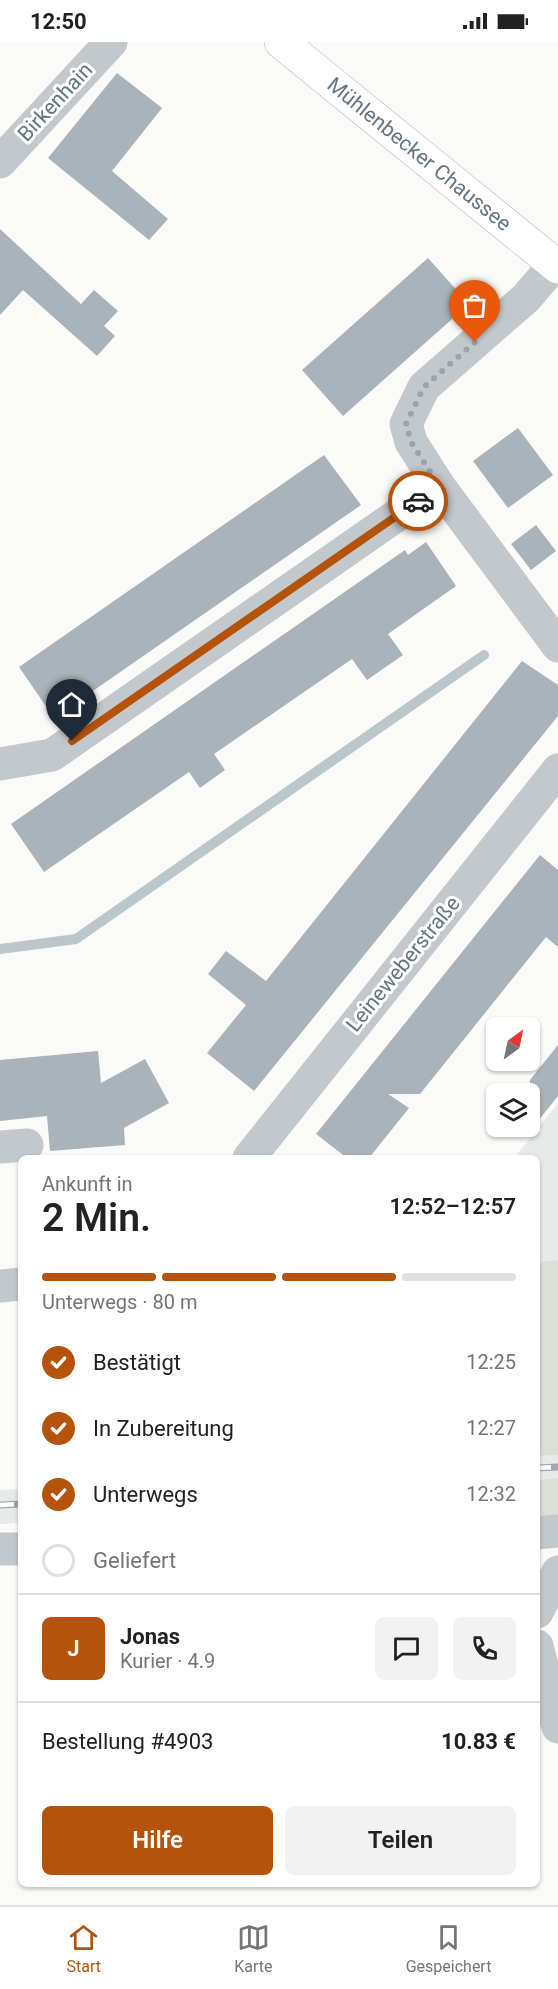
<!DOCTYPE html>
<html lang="de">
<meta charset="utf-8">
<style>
body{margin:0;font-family:Roboto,sans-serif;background:#f2f2f2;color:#222;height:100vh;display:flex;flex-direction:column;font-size:22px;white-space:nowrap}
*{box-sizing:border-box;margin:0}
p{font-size:20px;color:#767676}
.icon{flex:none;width:33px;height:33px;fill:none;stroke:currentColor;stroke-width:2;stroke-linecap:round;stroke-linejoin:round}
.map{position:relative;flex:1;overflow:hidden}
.panel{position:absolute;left:18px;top:1113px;width:522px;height:732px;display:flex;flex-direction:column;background:#fff;border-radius:9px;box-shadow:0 2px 4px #0004}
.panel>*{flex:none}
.needle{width:39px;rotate:33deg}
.fabs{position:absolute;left:486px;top:975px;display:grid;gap:12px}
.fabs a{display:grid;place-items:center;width:54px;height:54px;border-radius:9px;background:#fff;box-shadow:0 2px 4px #0004;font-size:30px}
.pin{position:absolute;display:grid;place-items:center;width:51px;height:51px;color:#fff;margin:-62px -26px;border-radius:50% 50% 50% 0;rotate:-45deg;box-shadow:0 0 6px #0007}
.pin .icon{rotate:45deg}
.courier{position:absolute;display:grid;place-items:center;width:60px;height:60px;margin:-30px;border:4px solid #b45309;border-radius:50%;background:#fff;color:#222;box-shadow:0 2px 8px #0007}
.head em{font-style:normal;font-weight:600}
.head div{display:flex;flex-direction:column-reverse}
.head{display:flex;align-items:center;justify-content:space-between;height:102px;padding:0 24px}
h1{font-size:39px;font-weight:600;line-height:45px}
.bar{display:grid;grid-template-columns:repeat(4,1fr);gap:9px 6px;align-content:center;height:72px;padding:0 24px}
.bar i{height:8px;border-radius:4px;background:#e0e0e0}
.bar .current{background:#b45309}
.bar p{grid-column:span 4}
.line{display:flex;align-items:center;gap:15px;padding:0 24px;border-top:2px solid #e0e0e0}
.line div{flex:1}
.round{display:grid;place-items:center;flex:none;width:63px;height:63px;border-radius:9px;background:#f2f2f2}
ol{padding:0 24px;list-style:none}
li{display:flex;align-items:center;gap:18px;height:66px}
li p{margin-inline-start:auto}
li .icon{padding:6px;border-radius:50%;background:#b45309;color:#fff;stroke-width:4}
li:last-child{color:#767676}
li i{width:33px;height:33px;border:3px solid #e0e0e0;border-radius:50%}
.cta{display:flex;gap:12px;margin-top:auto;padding:12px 24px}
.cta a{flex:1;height:69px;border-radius:9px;background:#b45309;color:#fff;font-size:24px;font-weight:600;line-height:69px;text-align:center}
.cta a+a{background:#f2f2f2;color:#222}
.status{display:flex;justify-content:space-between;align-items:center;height:42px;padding:0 30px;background:#fff;direction:ltr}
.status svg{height:16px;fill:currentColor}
.menu{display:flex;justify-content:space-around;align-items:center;height:84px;border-top:2px solid #e0e0e0;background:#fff;font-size:16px;color:#767676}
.menu a{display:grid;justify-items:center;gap:3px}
.menu .current{color:#b45309}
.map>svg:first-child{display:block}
.built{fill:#e8e9e9}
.green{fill:#dadfd7}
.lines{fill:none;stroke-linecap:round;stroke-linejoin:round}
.stream{stroke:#bbc7cb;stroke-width:10}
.building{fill:#aab3b9}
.secondary-casing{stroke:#b3babf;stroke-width:34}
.street{stroke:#c3c8cc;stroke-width:33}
.secondary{stroke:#fff;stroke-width:33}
.rail-casing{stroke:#a2aab0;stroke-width:7}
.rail{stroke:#fff;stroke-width:4.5;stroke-dasharray:14;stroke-linecap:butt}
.done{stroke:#99a4ac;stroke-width:6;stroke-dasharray:0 10.8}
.route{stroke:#b45309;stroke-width:8}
.labels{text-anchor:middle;stroke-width:6;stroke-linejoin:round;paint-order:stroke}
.street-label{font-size:21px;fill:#657683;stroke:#fff}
</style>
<div class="status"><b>12:50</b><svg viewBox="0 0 49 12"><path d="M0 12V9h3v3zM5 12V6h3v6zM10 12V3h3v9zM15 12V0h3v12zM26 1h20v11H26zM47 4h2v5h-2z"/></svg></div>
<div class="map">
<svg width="558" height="1863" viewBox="0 0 558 1863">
<rect width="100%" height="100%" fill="#fafaf8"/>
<g class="built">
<polygon points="558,1061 558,1218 537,1220 537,1116 514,1116"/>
<polygon points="558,1413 558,1436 537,1438 537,1414"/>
<polygon points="21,1447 21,1481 0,1482 0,1448"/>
</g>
<g class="green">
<polygon points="558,1218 558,1413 537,1414 537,1220"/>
<polygon points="558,1436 558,1482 537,1484 537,1438"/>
</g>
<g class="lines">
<polyline class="stream" points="0,907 76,897 484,613"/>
</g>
<g class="building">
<polygon points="117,31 162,66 112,129 168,177 149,198 48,116"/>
<polygon points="0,187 81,262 94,248 118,269 104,284 115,294 97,314 23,248 0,273"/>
<polygon points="428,216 469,262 343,374 302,328"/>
<polygon points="518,386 553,433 508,466 473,419"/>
<polygon points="324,413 361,463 54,676 19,625"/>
<polygon points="536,483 556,509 531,528 511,502"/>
<polygon points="426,500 456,544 388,592 403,613 367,638 352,617 214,712 225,728 200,746 189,730 44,830 11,782 405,508 408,513"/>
<polygon points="522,619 558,643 558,674 254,1049 207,1011 246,963 208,932 226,909 266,939"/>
<polygon points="540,813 558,828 558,905 546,895 420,1052 388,1052 409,1066 369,1116 347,1116 316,1092"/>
<polygon points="558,1003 558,1054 530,1089 530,1038"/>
<polygon points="98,1009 101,1041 145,1017 169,1061 124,1086 125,1103 50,1109 47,1074 0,1079 0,1018"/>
</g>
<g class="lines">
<g class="secondary-casing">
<g id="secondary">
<path id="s1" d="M 281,0 L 558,225"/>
</g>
</g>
<g class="street">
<polyline points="0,120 111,0"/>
<polyline points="555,222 526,256 424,345 406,382 411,400 439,444 558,604"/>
<polyline points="0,722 52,713 439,444"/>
<polyline points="0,1105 27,1103"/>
<polyline points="249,1116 558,728"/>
<polyline points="0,1244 21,1242"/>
<polyline points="537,1491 558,1489"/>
<polyline points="0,1507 21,1507"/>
<polyline points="537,1570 558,1530"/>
<polyline points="537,1604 558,1685"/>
</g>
<use href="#secondary" class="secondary"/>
<g class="rail-casing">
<g id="rail">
<polyline points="537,1426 558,1425"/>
<polyline points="0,1463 21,1462"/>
</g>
</g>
<use href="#rail" class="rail"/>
</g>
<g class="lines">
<polyline class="done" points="418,459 439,444 411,400 406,382 424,345 475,300"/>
<polyline class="route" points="72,699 418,459"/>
</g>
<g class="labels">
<g class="street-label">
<text transform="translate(55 60) rotate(-47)" y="7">Birkenhain</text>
<text dy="7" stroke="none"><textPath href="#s1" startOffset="178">Mühlenbecker Chaussee</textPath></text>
<text transform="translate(403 922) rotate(-51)" y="7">Leineweberstraße</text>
</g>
</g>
</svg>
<div class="fabs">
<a><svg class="needle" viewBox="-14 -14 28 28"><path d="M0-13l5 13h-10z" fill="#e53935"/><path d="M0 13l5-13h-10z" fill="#767676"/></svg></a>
<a><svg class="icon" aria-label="layers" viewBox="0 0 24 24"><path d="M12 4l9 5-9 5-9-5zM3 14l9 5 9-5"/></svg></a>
</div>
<div class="pin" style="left:475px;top:300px;background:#ea580c"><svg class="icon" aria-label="bag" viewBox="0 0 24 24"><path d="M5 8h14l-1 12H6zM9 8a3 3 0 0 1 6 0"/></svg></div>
<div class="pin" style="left:72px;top:699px;background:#1f2937"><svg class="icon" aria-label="home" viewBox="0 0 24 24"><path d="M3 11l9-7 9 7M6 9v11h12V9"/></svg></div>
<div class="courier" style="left:418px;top:459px"><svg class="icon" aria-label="car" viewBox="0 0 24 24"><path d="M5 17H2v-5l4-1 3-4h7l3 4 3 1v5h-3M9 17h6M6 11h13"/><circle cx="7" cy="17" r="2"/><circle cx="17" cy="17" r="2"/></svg></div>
<section class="panel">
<div class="head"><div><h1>2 Min.</h1><p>Ankunft in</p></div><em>12:52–12:57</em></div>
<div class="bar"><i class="current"></i><i class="current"></i><i class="current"></i><i></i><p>Unterwegs · 80 m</p></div>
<ol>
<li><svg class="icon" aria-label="check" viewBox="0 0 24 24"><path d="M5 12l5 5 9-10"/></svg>Bestätigt<p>12:25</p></li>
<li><svg class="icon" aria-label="check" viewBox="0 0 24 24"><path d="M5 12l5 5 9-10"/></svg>In Zubereitung<p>12:27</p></li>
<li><svg class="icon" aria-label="check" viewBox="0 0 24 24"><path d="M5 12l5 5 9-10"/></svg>Unterwegs<p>12:32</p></li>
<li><i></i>Geliefert</li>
</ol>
<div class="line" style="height:108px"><b class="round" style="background:#b45309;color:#fff">J</b><div><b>Jonas</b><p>Kurier · 4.9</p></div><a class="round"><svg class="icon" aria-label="chat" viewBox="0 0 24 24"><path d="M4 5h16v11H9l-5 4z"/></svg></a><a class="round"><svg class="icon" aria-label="phone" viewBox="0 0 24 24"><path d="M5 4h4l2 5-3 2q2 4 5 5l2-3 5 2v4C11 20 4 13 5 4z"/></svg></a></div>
<div class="line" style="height:78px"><div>Bestellung #4903</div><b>10.83 €</b></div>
<div class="cta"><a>Hilfe</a><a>Teilen</a></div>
</section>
</div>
<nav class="menu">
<a class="current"><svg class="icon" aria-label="home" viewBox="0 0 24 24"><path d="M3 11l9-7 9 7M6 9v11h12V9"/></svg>Start</a>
<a><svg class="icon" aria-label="map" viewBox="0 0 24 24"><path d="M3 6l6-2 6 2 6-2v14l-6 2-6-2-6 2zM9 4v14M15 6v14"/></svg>Karte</a>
<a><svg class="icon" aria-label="saved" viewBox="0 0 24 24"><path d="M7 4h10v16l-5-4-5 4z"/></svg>Gespeichert</a>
</nav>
